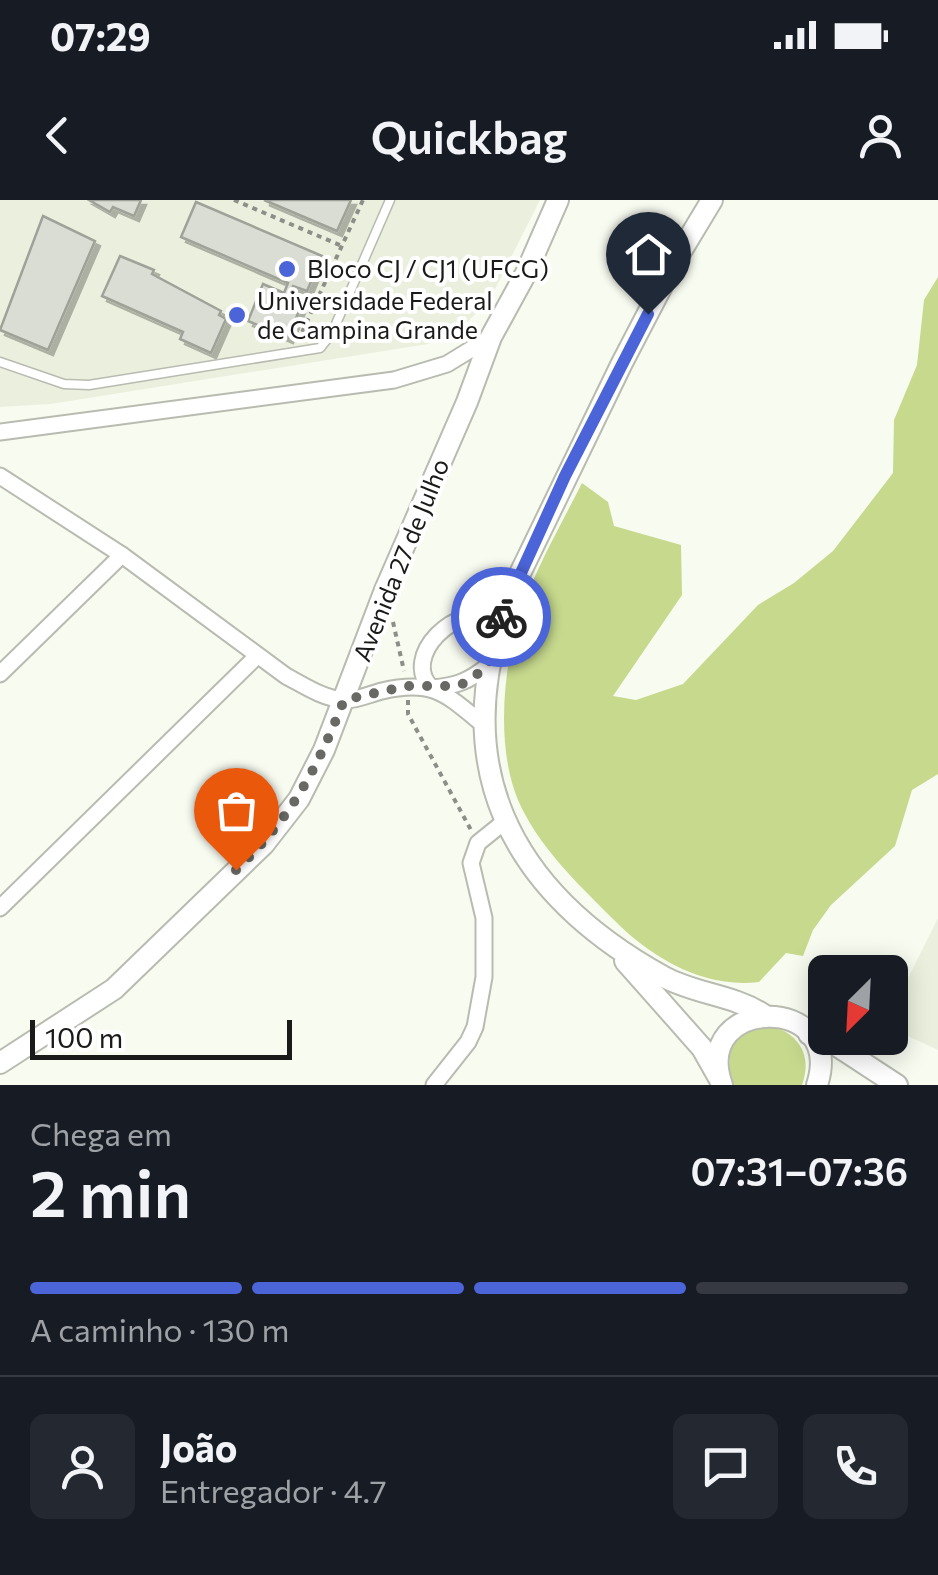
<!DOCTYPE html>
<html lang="pt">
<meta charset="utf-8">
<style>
body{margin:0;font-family:Commissioner,sans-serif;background:#242831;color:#f1f3f6;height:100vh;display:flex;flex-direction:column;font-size:38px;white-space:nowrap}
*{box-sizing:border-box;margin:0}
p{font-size:32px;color:#9ea1a6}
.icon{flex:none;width:55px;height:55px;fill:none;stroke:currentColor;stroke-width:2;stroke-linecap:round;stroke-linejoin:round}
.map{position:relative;height:885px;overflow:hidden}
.drawer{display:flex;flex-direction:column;background:#171b24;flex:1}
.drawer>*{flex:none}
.needle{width:65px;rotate:204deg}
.tools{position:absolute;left:808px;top:755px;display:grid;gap:20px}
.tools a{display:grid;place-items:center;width:100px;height:100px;border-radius:15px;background:#171b24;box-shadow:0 5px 25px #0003;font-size:50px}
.scale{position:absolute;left:30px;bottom:25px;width:262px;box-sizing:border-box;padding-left:10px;border:5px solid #1a1b18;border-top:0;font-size:28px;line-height:35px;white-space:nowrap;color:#1a1b18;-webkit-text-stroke:8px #fff;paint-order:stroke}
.pin{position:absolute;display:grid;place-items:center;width:85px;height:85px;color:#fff;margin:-102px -42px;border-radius:50% 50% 50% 0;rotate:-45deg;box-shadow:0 0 10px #0007}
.pin .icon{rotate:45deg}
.courier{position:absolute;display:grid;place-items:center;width:100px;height:100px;margin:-50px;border:8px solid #4b65d9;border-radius:50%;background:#fff;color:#222;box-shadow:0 2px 12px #0007}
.overview em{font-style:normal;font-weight:600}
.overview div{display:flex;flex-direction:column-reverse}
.overview{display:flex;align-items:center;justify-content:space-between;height:170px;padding:0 30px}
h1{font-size:65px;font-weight:600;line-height:75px}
.bar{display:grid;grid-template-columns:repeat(4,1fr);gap:15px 10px;align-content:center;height:120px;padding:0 30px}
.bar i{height:12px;border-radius:8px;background:#363941}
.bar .selected{background:#4b65d9}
.bar p{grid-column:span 4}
.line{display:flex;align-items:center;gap:25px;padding:0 30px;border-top:2px solid #363941}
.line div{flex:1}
.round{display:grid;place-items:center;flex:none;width:105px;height:105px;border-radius:15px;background:#242831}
.status{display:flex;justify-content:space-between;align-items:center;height:70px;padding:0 50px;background:#171b24;direction:ltr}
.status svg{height:28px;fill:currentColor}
header{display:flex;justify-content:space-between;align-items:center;height:130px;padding:0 30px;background:#171b24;font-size:45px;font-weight:600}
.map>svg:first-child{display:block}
.built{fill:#ebf0de}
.green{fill:#c6d98d}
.building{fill:#daddd3;stroke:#9fa298;stroke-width:2.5;filter:url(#shadow)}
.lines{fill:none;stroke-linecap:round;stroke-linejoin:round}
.service-casing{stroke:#b8bbb0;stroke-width:11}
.minor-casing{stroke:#b8bbb0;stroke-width:19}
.tertiary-casing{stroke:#b8bbb0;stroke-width:24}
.path{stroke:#8c8e87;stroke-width:4;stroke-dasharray:5 5;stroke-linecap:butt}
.service{stroke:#fff;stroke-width:8}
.minor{stroke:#fff;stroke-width:15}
.tertiary{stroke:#fff;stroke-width:20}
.done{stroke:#686964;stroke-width:10;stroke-dasharray:0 18}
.route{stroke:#4b65d9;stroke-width:12}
.poi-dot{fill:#4b65d9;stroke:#fff;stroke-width:4}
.labels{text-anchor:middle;stroke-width:8;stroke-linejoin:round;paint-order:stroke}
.poi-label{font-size:25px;fill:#1a1b18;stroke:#fff;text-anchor:start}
.street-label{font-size:25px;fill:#1a1b18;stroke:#fff}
</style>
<div class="status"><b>07:29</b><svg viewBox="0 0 49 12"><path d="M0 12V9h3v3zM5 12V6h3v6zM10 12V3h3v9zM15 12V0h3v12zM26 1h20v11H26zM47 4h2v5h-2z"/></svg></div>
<header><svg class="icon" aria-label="back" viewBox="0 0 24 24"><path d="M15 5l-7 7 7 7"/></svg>Quickbag<svg class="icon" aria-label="person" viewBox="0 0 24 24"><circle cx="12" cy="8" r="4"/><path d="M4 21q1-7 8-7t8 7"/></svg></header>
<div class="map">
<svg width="938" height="885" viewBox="0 0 938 885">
<defs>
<filter id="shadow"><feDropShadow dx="5" dy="5" stdDeviation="0" flood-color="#0004"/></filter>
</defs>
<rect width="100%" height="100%" fill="#f8fbf0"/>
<g class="built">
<polygon points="0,0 540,0 489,101 460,129 428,144 51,204 0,207"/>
<polygon points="938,718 938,850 890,828 890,814"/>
</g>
<g class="green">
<path d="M 938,77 L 938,574 L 912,590 L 895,646 L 831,705 L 813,730 L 803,756 L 786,753 L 759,782 C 703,789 650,757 612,718 C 577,683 538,646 518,600 C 495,545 503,461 523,406 C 538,364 562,323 582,283 L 608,302 L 614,326 L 681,345 L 682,395 L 613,496 L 636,500 L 683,484 L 758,405 L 794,383 L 833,351 L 893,273 L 894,220 L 917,165 L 924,100 Z"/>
<path d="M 768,825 C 798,832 813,855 802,885 L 731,885 C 727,852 728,830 768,825 Z"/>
</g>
<g class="building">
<polygon points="89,0 141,0 134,16 113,7 110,12"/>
<polygon points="264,0 351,0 337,31"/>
<polygon points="196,2 322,56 307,91 293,86 289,95 303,101 288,138 248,121 263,84 284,93 288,83 181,37"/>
<polygon points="43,16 95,41 48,150 0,130"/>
<polygon points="120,56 154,70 152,74 221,111 219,115 226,119 211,153 180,139 183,132 102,96"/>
</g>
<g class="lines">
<g class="service-casing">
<polyline id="service" points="0,162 64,184 89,185 320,148 332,133 390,0"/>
</g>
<g class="minor-casing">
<g id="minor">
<polyline points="0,232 394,180 447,164 491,137"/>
<path d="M 0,276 L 122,355 L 286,476 C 303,485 324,499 344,500 C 355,501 370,494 382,491 C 434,479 446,494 485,526"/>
<path d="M 489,465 C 469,481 457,486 432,488 C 399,459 457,397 499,422"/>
<polyline points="0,474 122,355"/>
<polyline points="0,708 257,456"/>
<polyline points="434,885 468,842 475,827 484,777 484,718 471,663 478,643 504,622"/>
</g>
</g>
<g class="tertiary-casing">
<g id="tertiary">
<path d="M 712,0 L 674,63 L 622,163 L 511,392 C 444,563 508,691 664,777 C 695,794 734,795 764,815"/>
<polyline points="625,761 702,848 719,878"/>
<polyline points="809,834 825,838 897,885"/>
<polyline points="0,863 114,789 264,644 299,599 324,550 385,390 467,202 491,137 526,73 558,0"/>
<path d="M 722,885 C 690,795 847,793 817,885"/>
</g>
</g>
<g class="path">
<polyline points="234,0 342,46"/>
<polyline points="298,141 363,0"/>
<polyline points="393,422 404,471"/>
<polyline points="408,500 408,514 471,630"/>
</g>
<use href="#service" class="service"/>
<use href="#minor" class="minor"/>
<use href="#tertiary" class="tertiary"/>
</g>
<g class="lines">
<path class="done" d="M 236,670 C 292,617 316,571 344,500 L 407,486 L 456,486 L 468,482 L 489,464 L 501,417"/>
<polyline class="route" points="501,417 565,276 648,114"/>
</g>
<g class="poi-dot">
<circle cx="287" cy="69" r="10"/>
<circle cx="237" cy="115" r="10"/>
</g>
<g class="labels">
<g class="poi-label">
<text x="307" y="78">Bloco CJ / CJ1 (UFCG)</text>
<text x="257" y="110">Universidade Federal<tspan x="257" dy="29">de Campina Grande</tspan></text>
</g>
<g class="street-label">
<text transform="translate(401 360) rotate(-68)" y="9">Avenida 27 de Julho</text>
</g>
</g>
</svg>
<div class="tools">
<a><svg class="needle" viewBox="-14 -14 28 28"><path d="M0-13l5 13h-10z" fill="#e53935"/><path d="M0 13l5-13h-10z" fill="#9ea1a6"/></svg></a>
</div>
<div class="scale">100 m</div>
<div class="pin" style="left:236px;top:670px;background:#ea580c"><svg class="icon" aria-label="bag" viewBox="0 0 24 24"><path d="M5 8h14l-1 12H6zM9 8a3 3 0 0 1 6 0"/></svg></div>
<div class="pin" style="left:648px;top:114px;background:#1f2937"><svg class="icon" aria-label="home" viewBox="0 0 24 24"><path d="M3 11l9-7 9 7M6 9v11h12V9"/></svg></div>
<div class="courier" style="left:501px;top:417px"><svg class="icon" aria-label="bike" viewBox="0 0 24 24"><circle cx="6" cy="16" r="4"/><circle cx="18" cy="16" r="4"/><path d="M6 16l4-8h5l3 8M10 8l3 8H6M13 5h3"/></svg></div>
</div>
<section class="drawer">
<div class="overview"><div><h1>2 min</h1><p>Chega em</p></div><em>07:31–07:36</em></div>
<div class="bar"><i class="selected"></i><i class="selected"></i><i class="selected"></i><i></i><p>A caminho · 130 m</p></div>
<div class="line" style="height:180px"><a class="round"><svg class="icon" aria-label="person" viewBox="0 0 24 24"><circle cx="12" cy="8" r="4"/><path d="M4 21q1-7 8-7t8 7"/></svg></a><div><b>João</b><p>Entregador · 4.7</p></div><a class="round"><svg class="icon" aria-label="chat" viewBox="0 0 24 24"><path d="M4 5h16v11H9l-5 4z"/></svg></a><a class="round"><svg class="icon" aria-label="phone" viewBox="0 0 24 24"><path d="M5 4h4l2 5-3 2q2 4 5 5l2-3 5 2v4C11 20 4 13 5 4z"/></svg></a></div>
</section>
